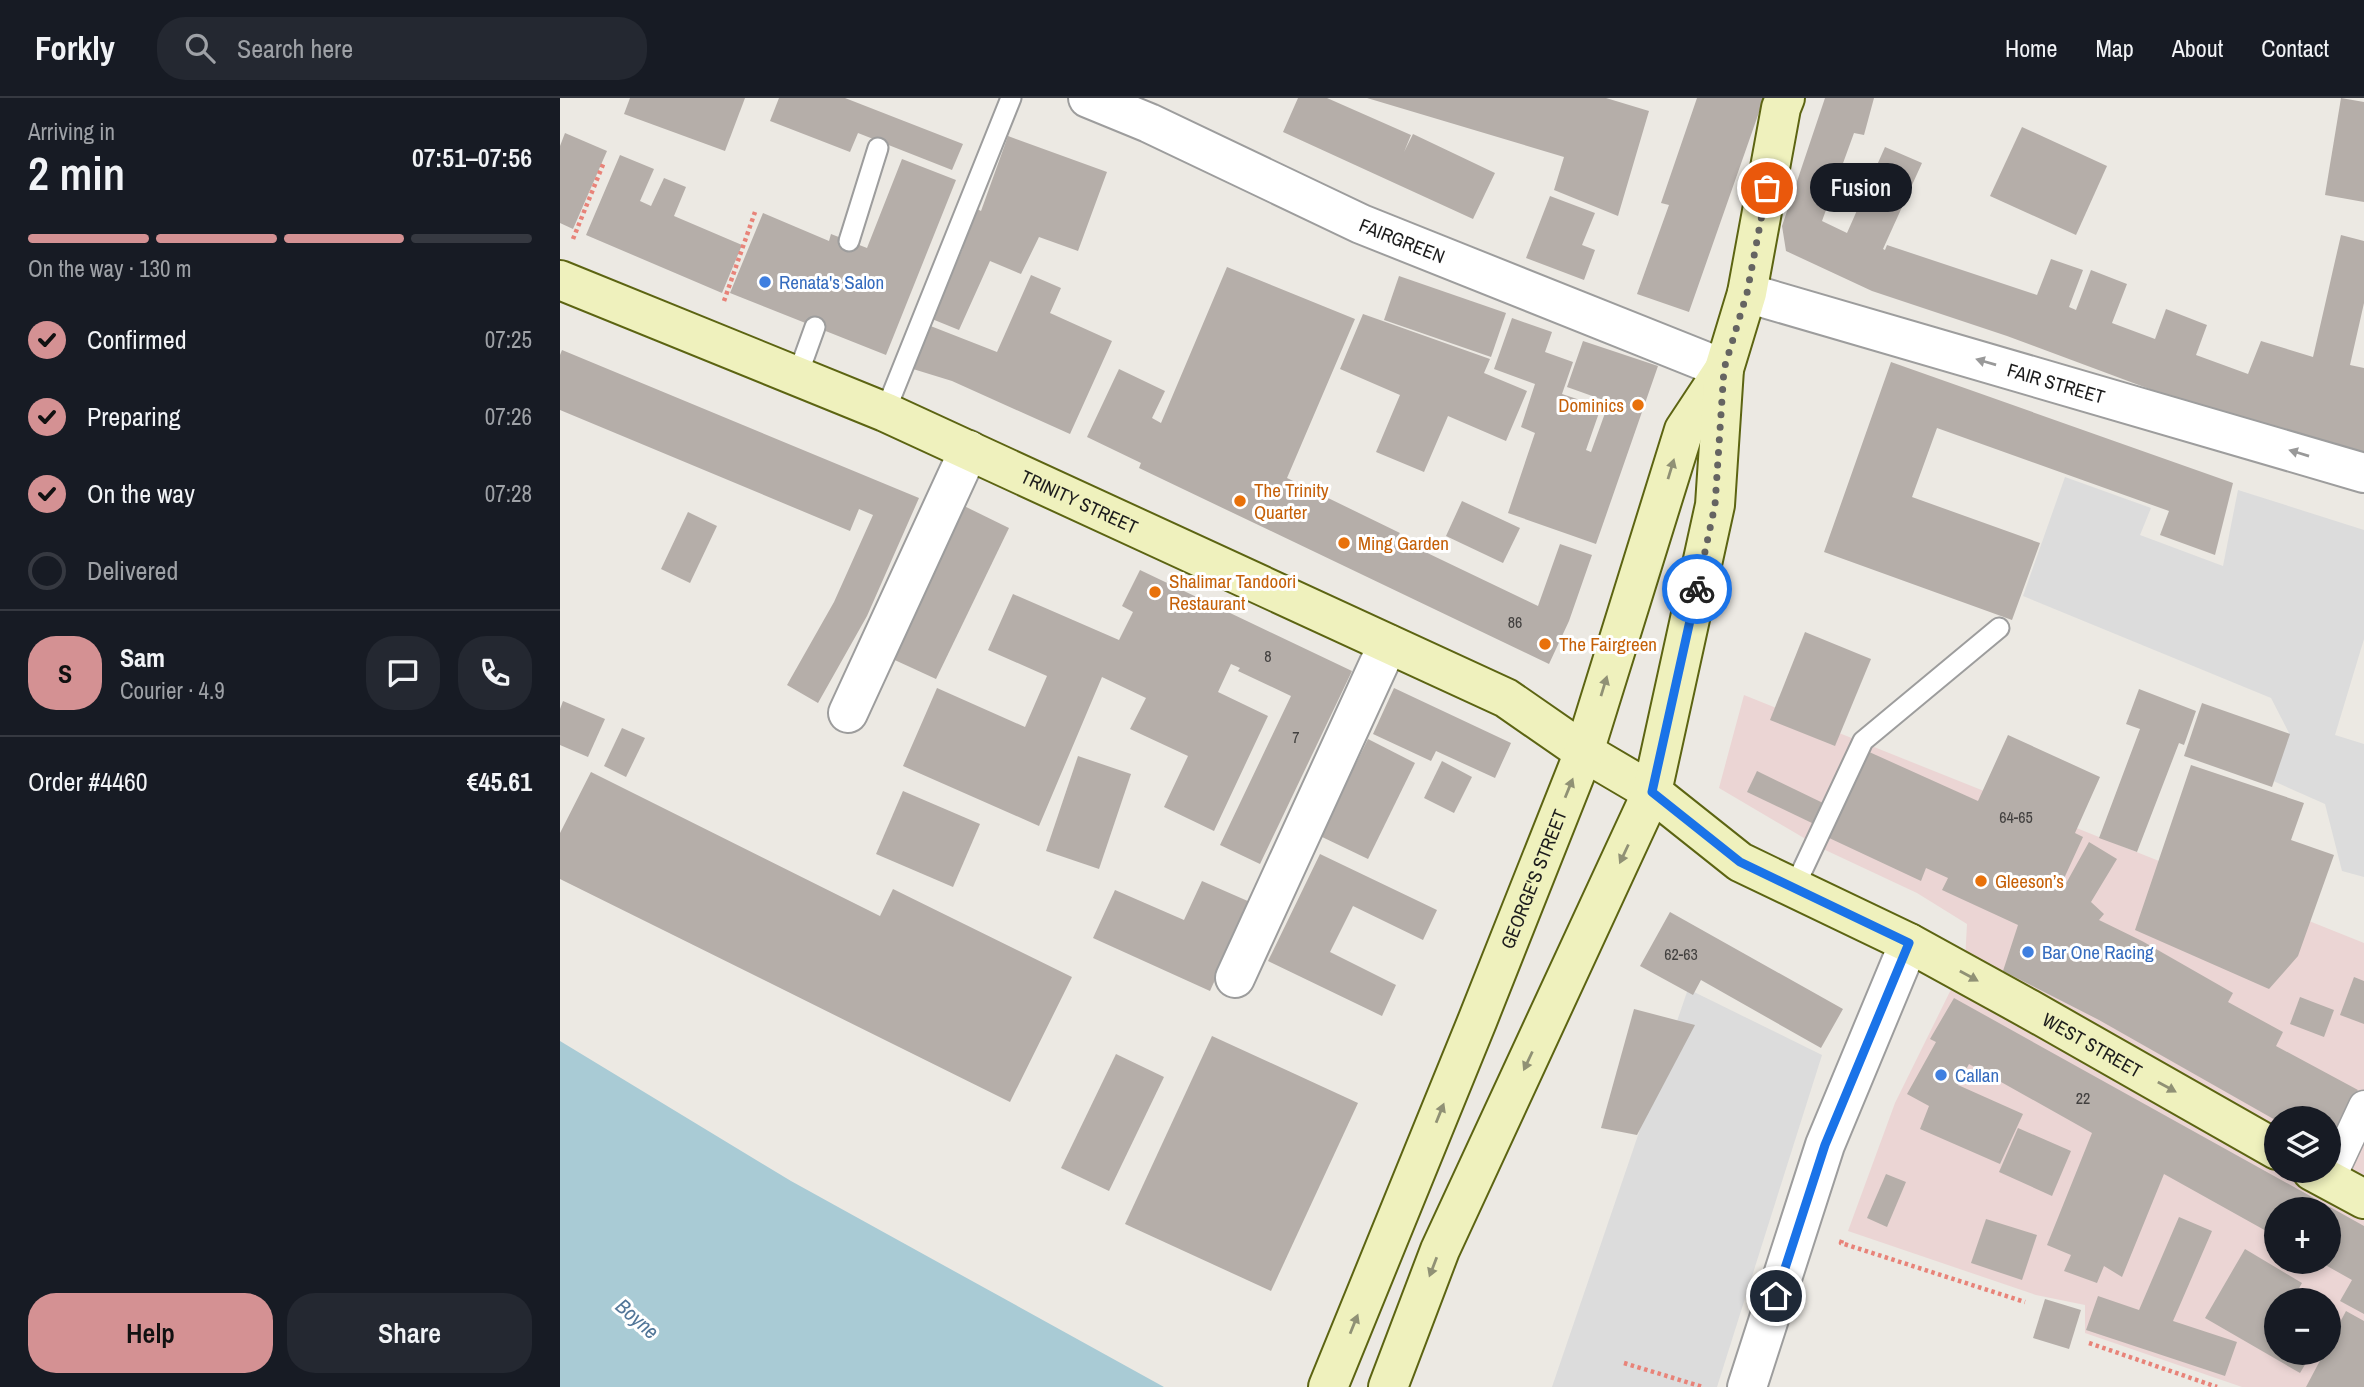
<!DOCTYPE html>
<meta charset="utf-8">
<style>
body{margin:0;font-family:"Archivo Narrow",sans-serif;background:#242831;color:#f1f3f6;height:100vh;display:flex;flex-direction:column;font-size:26px;white-space:nowrap}
*{box-sizing:border-box;margin:0}
p{font-size:23px;color:#9ea1a6}
.icon{flex:none;width:38px;height:38px;fill:none;stroke:currentColor;stroke-width:2;stroke-linecap:round;stroke-linejoin:round}
.map{position:relative;flex:1;overflow:hidden}
.side{display:flex;flex-direction:column;background:#171b24;width:560px}
.side>*{flex:none}
.fabs{position:absolute;left:1704px;top:1008px;display:grid;gap:14px}
.fabs a{display:grid;place-items:center;width:77px;height:77px;border-radius:50%;background:#171b24;box-shadow:0 4px 10px #0003;font-size:35px}
.pin{position:absolute;display:grid;place-items:center;width:60px;height:60px;color:#fff;margin:-30px;border:4px solid #fff;border-radius:50%;box-shadow:0 2px 7px #0007}
.courier{position:absolute;display:grid;place-items:center;width:70px;height:70px;margin:-35px;border:5px solid #1a73e8;border-radius:50%;background:#fff;color:#222;box-shadow:0 2px 9px #0007}
.bubble{position:absolute;height:49px;border-radius:24px;background:#171b24;box-shadow:0 4px 10px #0003;font-size:23px;font-weight:600;line-height:49px;text-align:center}
.overview em{font-style:normal;font-weight:600}
.overview div{display:flex;flex-direction:column-reverse}
.overview{display:flex;align-items:center;justify-content:space-between;height:119px;padding:0 28px}
h1{font-size:46px;font-weight:600;line-height:52px}
.bar{display:grid;grid-template-columns:repeat(4,1fr);gap:10px 7px;align-content:center;height:84px;padding:0 28px}
.bar i{height:9px;border-radius:5px;background:#363941}
.bar .current{background:#d49193}
.bar p{grid-column:span 4}
.line{display:flex;align-items:center;gap:18px;padding:0 28px;border-top:2px solid #363941}
.line div{flex:1}
.round{display:grid;place-items:center;flex:none;width:74px;height:74px;border-radius:28px;background:#242831}
ol{padding:0 28px;list-style:none}
li{display:flex;align-items:center;gap:21px;height:77px}
li p{margin-inline-start:auto}
li .icon{padding:7px;border-radius:50%;background:#d49193;color:#111;stroke-width:4}
li:last-child{color:#9ea1a6}
li i{width:38px;height:38px;border:4px solid #363941;border-radius:50%}
.cta{display:flex;gap:14px;margin-top:auto;padding:14px 28px}
.cta a{flex:1;height:80px;border-radius:28px;background:#d49193;color:#111;font-size:28px;font-weight:600;line-height:80px;text-align:center}
.cta a+a{background:#242831;color:#f1f3f6}
header{display:flex;align-items:center;gap:42px;box-sizing:border-box;height:98px;padding:0 35px;background:#171b24;border-bottom:2px solid #363941}
header strong{font-size:33px}
nav{display:flex;gap:38px;margin-inline-start:auto;font-size:24px}
.search{width:490px;height:63px;background:#242831;display:flex;align-items:center;gap:18px;box-sizing:border-box;padding:0 24px;border-radius:28px;color:#9ea1a6;font-size:26px}
main{display:flex;flex:1;min-height:0}
.map>svg:first-child{display:block}
.commercial{fill:#ebd5d4;fill-rule:evenodd}
.parking{fill:#dcdcdc}
.water{fill:#a9cbd5}
.building{fill:#b5aea9}
.lines{fill:none;stroke-linecap:round;stroke-linejoin:round}
.service-casing{stroke:#9d9d9d;stroke-width:23}
.pedestrian-casing{stroke:#9d9d9d;stroke-width:33}
.minor-casing{stroke:#9d9d9d;stroke-width:42}
.tertiary-casing{stroke:#9d9d9d;stroke-width:42}
.secondary-casing{stroke:#5c6412;stroke-width:42}
.path{stroke:#e88379;stroke-width:4.5;stroke-dasharray:3.5 3.5;stroke-linecap:butt}
.service{stroke:#fff;stroke-width:19}
.pedestrian{stroke:#fff;stroke-width:30}
.minor{stroke:#fff;stroke-width:38}
.tertiary{stroke:#fff;stroke-width:38}
.secondary{stroke:#eff1bd;stroke-width:38}
.oneway{fill:#999}
.oneway2{fill:#909175}
.done{stroke:#656462;stroke-width:7;stroke-dasharray:0 12.6}
.route{stroke:#1a73e8;stroke-width:9}
.shop-dot{fill:#3f7fe0;stroke:#fff;stroke-width:2.5}
.food-dot{fill:#e8710a;stroke:#fff;stroke-width:2.5}
.labels{text-anchor:middle;stroke-width:6;stroke-linejoin:round;paint-order:stroke}
.number-label{font-size:16px;fill:#42403f}
.street-label{font-size:19px;fill:#1c1c1c;stroke:#fff}
.shop-label{font-size:19px;fill:#366cbe;stroke:#fff;text-anchor:start}
.food-label{font-size:19px;fill:#c56008;stroke:#fff;text-anchor:start}
.water-label{font-size:21px;font-style:italic;fill:#527698;stroke:#fff}
</style>
<header>
<strong>Forkly</strong>
<div class="search"><svg class="icon" aria-label="search" viewBox="0 0 24 24"><circle cx="10" cy="10" r="6"/><path d="M15 15l6 6"/></svg>Search here</div>
<nav><a>Home</a><a>Map</a><a>About</a><a>Contact</a></nav>
</header>
<main>
<section class="side">
<div class="overview"><div><h1>2 min</h1><p>Arriving in</p></div><em>07:51–07:56</em></div>
<div class="bar"><i class="current"></i><i class="current"></i><i class="current"></i><i></i><p>On the way · 130 m</p></div>
<ol>
<li><svg class="icon" aria-label="check" viewBox="0 0 24 24"><path d="M5 12l5 5 9-10"/></svg>Confirmed<p>07:25</p></li>
<li><svg class="icon" aria-label="check" viewBox="0 0 24 24"><path d="M5 12l5 5 9-10"/></svg>Preparing<p>07:26</p></li>
<li><svg class="icon" aria-label="check" viewBox="0 0 24 24"><path d="M5 12l5 5 9-10"/></svg>On the way<p>07:28</p></li>
<li><i></i>Delivered</li>
</ol>
<div class="line" style="height:126px"><b class="round" style="background:#d49193;color:#111">S</b><div><b>Sam</b><p>Courier · 4.9</p></div><a class="round"><svg class="icon" aria-label="chat" viewBox="0 0 24 24"><path d="M4 5h16v11H9l-5 4z"/></svg></a><a class="round"><svg class="icon" aria-label="phone" viewBox="0 0 24 24"><path d="M5 4h4l2 5-3 2q2 4 5 5l2-3 5 2v4C11 20 4 13 5 4z"/></svg></a></div>
<div class="line" style="height:91px"><div>Order #4460</div><b>€45.61</b></div>
<div class="cta"><a>Help</a><a>Share</a></div>
</section>
<div class="map">
<svg width="1804" height="1289" viewBox="0 0 1804 1289">
<rect width="100%" height="100%" fill="#ece9e3"/>
<path class="commercial" d="M 1184,597 L 1804,845 L 1804,1289 L 1682,1289 L 1525,1235 L 1525,1207 L 1476,1197 L 1288,1133 L 1335,1005 L 1405,863 L 1407,826 L 1357,795 L 1261,750 L 1159,690 ZM 1717,1020 L 1769,1020 L 1769,1073 L 1717,1073 ZM 1717,1111 L 1769,1111 L 1769,1164 L 1717,1164 ZM 1717,1202 L 1769,1202 L 1769,1255 L 1717,1255 Z"/>
<g class="parking">
<polygon points="1505,379 1591,410 1580,437 1663,468 1678,392 1804,432 1804,541 1775,637 1804,646 1804,779 1782,773 1765,706 1711,682 1729,635 1711,600 1463,498"/>
<polygon points="1128,891 1262,957 1157,1289 992,1289"/>
</g>
<polygon class="water" points="0,943 231,1083 604,1289 0,1289"/>
<g class="building">
<polygon points="70,0 185,0 165,53 64,16"/>
<polygon points="219,0 285,0 403,46 392,72 298,35 290,54 210,23"/>
<polygon points="738,0 767,0 851,37 844,54 853,36 935,75 913,121 723,34"/>
<polygon points="807,0 1046,0 1089,13 1058,118 994,92 1004,59"/>
<polygon points="1137,0 1204,0 1129,214 1077,196 1109,107 1101,105"/>
<polygon points="1265,0 1314,0 1304,37 1294,35 1262,123 1287,135 1325,49 1362,65 1323,151 1325,152 1327,147 1477,197 1491,161 1523,172 1509,209 1516,212 1531,172 1567,186 1552,225 1595,241 1606,211 1647,227 1636,257 1688,276 1701,243 1753,259 1781,137 1804,143 1804,205 1790,267 1804,270 1804,358 1619,302 1447,238 1312,193 1226,153 1222,128"/>
<polygon points="1781,0 1804,4 1804,104 1765,97"/>
<polygon points="1462,29 1547,68 1516,137 1430,98"/>
<polygon points="5,35 47,53 13,131 0,125 0,48"/>
<polygon points="448,38 547,74 518,153 479,139 461,176 430,163 399,232 372,221 403,150 400,149 417,111 421,113"/>
<polygon points="60,57 94,71 80,103 91,108 104,80 126,89 114,118 182,147 162,195 26,137"/>
<polygon points="342,61 396,82 326,257 170,195 203,115 269,143 271,136 307,150"/>
<polygon points="990,98 1035,115 1022,147 1035,152 1024,182 966,160"/>
<polygon points="667,169 795,221 727,380 840,435 836,440 978,508 1000,446 1032,457 1009,523 989,566 579,370 581,365 527,339 559,271 605,293 592,320 601,325"/>
<polygon points="471,177 501,190 490,215 552,243 510,336 392,283 353,271 368,227 437,254"/>
<polygon points="839,178 946,215 931,259 824,222"/>
<polygon points="803,216 930,261 924,275 967,293 946,343 888,318 864,374 816,354 840,297 780,271"/>
<polygon points="952,220 992,234 985,254 1013,264 1002,296 1041,309 1026,352 1031,354 1049,304 1007,289 1023,243 1098,268 1036,446 948,415 975,335 961,329 975,286 934,271"/>
<polygon points="2,252 359,400 307,518 258,605 227,587 274,504 313,417 299,411 290,433 0,312 0,257"/>
<polygon points="1331,264 1673,385 1655,457 1600,437 1609,413 1377,330 1352,399 1480,445 1452,522 1264,454"/>
<polygon points="902,403 960,430 943,465 886,438"/>
<polygon points="400,406 449,430 376,581 326,558"/>
<polygon points="128,414 157,428 130,485 101,471"/>
<polygon points="580,472 792,573 700,766 660,747 731,598 678,573 680,570 671,566 658,594 708,618 654,733 604,709 628,658 570,631 586,600 542,579 479,728 343,668 377,590 465,629 487,578 428,552 453,496 559,542 573,514 562,508"/>
<polygon points="1245,534 1311,561 1275,648 1210,622"/>
<polygon points="834,590 951,645 935,680 876,653 871,663 813,636"/>
<polygon points="1579,591 1636,613 1624,647 1619,645 1577,754 1539,740 1580,631 1566,626"/>
<polygon points="3,603 45,621 28,659 0,647 0,611"/>
<polygon points="1642,605 1730,636 1712,689 1624,658"/>
<polygon points="62,630 85,640 66,679 44,668"/>
<polygon points="1448,637 1540,679 1515,735 1523,739 1501,787 1504,789 1529,744 1557,761 1531,804 1544,816 1539,822 1582,843 1673,895 1668,904 1723,934 1716,948 1798,992 1769,1045 1769,1020 1717,1020 1717,1023 1539,922 1443,873 1458,827 1382,792 1388,780 1366,770 1361,783 1267,739 1307,653 1418,703"/>
<polygon points="808,641 855,665 808,761 760,738"/>
<polygon points="518,658 571,676 539,771 486,753"/>
<polygon points="882,663 912,679 894,715 864,700"/>
<polygon points="1631,667 1744,705 1731,742 1774,757 1738,858 1709,891 1575,832"/>
<polygon points="1197,673 1263,705 1254,726 1187,694"/>
<polygon points="31,674 320,818 333,791 512,879 450,1004 0,781 0,735"/>
<polygon points="343,693 420,726 393,789 316,756"/>
<polygon points="760,756 877,812 863,842 793,808 770,854 836,887 822,918 708,863"/>
<polygon points="642,783 690,804 650,893 533,840 555,792 624,822"/>
<polygon points="1110,814 1283,911 1261,950 1141,882 1133,897 1080,868"/>
<polygon points="1794,879 1804,883 1804,926 1780,917"/>
<polygon points="1740,899 1774,912 1764,939 1730,926"/>
<polygon points="1394,900 1804,1128 1804,1216 1780,1203 1792,1182 1760,1164 1769,1164 1769,1111 1717,1111 1717,1139 1604,1076 1562,1179 1544,1168 1537,1185 1504,1173 1511,1157 1487,1147 1532,1035 1409,966 1398,987 1463,1016 1440,1066 1360,1031 1369,1008 1347,996 1376,944 1370,941"/>
<polygon points="1074,911 1135,927 1077,1037 1041,1030"/>
<polygon points="652,938 798,1005 711,1193 565,1126"/>
<polygon points="556,956 604,979 549,1093 501,1070"/>
<polygon points="1458,1030 1511,1053 1492,1098 1439,1074"/>
<polygon points="1326,1076 1346,1084 1327,1129 1307,1120"/>
<polygon points="1619,1119 1652,1133 1613,1223 1677,1244 1665,1278 1526,1232 1538,1198 1579,1212"/>
<polygon points="1426,1121 1477,1137 1462,1182 1411,1165"/>
<polygon points="1685,1151 1742,1185 1738,1192 1755,1202 1717,1202 1717,1255 1752,1255 1740,1275 1645,1220"/>
<polygon points="1485,1201 1521,1212 1509,1251 1473,1240"/>
<polygon points="1786,1213 1804,1223 1804,1289 1746,1289 1764,1255 1769,1255 1769,1245"/>
</g>
<g class="lines">
<g class="service-casing">
<g id="service">
<polyline points="289,143 318,50"/>
<polyline points="237,279 255,229"/>
<polyline points="325,314 451,0"/>
<polyline points="1234,790 1303,643 1439,530"/>
</g>
</g>
<g class="pedestrian-casing">
<polyline id="pedestrian" points="1769,1083 1804,1008"/>
</g>
<g class="minor-casing">
<g id="minor">
<path id="s1" d="M 528,0 L 589,25 L 801,126 L 1164,271"/>
<polyline points="288,615 409,352"/>
<polyline points="675,880 828,546"/>
</g>
</g>
<g class="tertiary-casing">
<g id="tertiary">
<path id="s2" d="M 1187,195 L 1804,375"/>
<polyline points="1187,1289 1265,1047 1349,845"/>
</g>
</g>
<g class="secondary-casing">
<g id="secondary">
<path id="s3" d="M 0,182 L 325,314 L 946,600 L 1024,654 L 1092,694 L 1180,764 L 1349,845 L 1469,911 L 1717,1052"/>
<polyline points="1752,1073 1804,1101"/>
<path id="s4" d="M 768,1289 L 918,921 L 1024,654 L 1124,332 L 1163,273"/>
<polyline points="828,1289 880,1152 1092,694 1155,407 1164,271 1187,195 1221,10 1225,0"/>
</g>
</g>
<g class="path">
<polyline points="13,141 44,64"/>
<polyline points="164,203 195,114"/>
<polyline points="1282,1142 1281,1145 1465,1204"/>
<polyline points="1529,1245 1657,1289"/>
<polyline points="1064,1265 1143,1289"/>
</g>
<use href="#service" class="service"/>
<use href="#pedestrian" class="pedestrian"/>
<use href="#minor" class="minor"/>
<use href="#tertiary" class="tertiary"/>
<use href="#secondary" class="secondary"/>
</g>
<defs><path id="oneway-solid" d="M-6-.8H1V-3.2L6.5 0L1 3.2V.8H-6Z" transform="scale(1.75)"/></defs>
<g class="oneway">
<use href="#oneway-solid" transform="translate(1426 264) rotate(-164)"/>
<use href="#oneway-solid" transform="translate(1739 355) rotate(-163)"/>
</g>
<g class="oneway2">
<use href="#oneway-solid" transform="translate(1111 371) rotate(-73)"/>
<use href="#oneway-solid" transform="translate(1044 588) rotate(-73)"/>
<use href="#oneway-solid" transform="translate(1009 690) rotate(-68)"/>
<use href="#oneway-solid" transform="translate(1064 756) rotate(115)"/>
<use href="#oneway-solid" transform="translate(1409 878) rotate(29)"/>
<use href="#oneway-solid" transform="translate(968 963) rotate(115)"/>
<use href="#oneway-solid" transform="translate(1607 989) rotate(29)"/>
<use href="#oneway-solid" transform="translate(880 1015) rotate(-68)"/>
<use href="#oneway-solid" transform="translate(873 1169) rotate(111)"/>
<use href="#oneway-solid" transform="translate(794 1226) rotate(-68)"/>
</g>
<g class="lines">
<polyline class="done" points="1137,491 1155,407 1164,271 1187,195 1207,90"/>
<polyline class="route" points="1137,491 1092,694 1180,764 1349,845 1265,1047 1216,1198"/>
</g>
<g class="shop-dot">
<circle cx="205" cy="184" r="7"/>
<circle cx="1468" cy="854" r="7"/>
<circle cx="1381" cy="977" r="7"/>
</g>
<g class="food-dot">
<circle cx="1078" cy="307" r="7"/>
<circle cx="680" cy="403" r="7"/>
<circle cx="784" cy="445" r="7"/>
<circle cx="595" cy="494" r="7"/>
<circle cx="985" cy="546" r="7"/>
<circle cx="1421" cy="783" r="7"/>
</g>
<g class="labels">
<g class="number-label">
<text x="955" y="530">86</text>
<text x="708" y="564">8</text>
<text x="736" y="645">7</text>
<text x="1456" y="725">64-65</text>
<text x="1121" y="862">62-63</text>
<text x="1523" y="1006">22</text>
</g>
<g class="street-label">
<text dy="7" stroke="none"><textPath href="#s1" startOffset="345">FAIRGREEN</textPath></text>
<text dy="7" stroke="none"><textPath href="#s2" startOffset="322">FAIR STREET</textPath></text>
<text dy="7" stroke="none"><textPath href="#s3" startOffset="565">TRINITY STREET</textPath></text>
<text dy="7" stroke="none"><textPath href="#s4" startOffset="548">GEORGE'S STREET</textPath></text>
<text dy="7" stroke="none"><textPath href="#s3" startOffset="1718">WEST STREET</textPath></text>
</g>
<g class="shop-label">
<text x="219" y="191">Renata's Salon</text>
<text x="1482" y="861">Bar One Racing</text>
<text x="1395" y="984">Callan</text>
</g>
<g class="food-label">
<text x="1064" y="314" text-anchor="end">Dominics</text>
<text x="694" y="399">The Trinity<tspan x="694" dy="22">Quarter</tspan></text>
<text x="798" y="452">Ming Garden</text>
<text x="609" y="490">Shalimar Tandoori<tspan x="609" dy="22">Restaurant</tspan></text>
<text x="999" y="553">The Fairgreen</text>
<text x="1435" y="790">Gleeson’s</text>
</g>
<g class="water-label">
<text transform="translate(77 1221) rotate(41)" y="7">Boyne</text>
</g>
</g>
</svg>
<div class="fabs">
<a><svg class="icon" aria-label="layers" viewBox="0 0 24 24"><path d="M12 4l9 5-9 5-9-5zM3 14l9 5 9-5"/></svg></a>
<a>+</a>
<a>−</a>
</div>
<div class="pin" style="left:1207px;top:90px;background:#ea580c"><svg class="icon" aria-label="bag" viewBox="0 0 24 24"><path d="M5 8h14l-1 12H6zM9 8a3 3 0 0 1 6 0"/></svg></div>
<div class="pin" style="left:1216px;top:1198px;background:#1f2937"><svg class="icon" aria-label="home" viewBox="0 0 24 24"><path d="M3 11l9-7 9 7M6 9v11h12V9"/></svg></div>
<div class="courier" style="left:1137px;top:491px"><svg class="icon" aria-label="bike" viewBox="0 0 24 24"><circle cx="6" cy="16" r="4"/><circle cx="18" cy="16" r="4"/><path d="M6 16l4-8h5l3 8M10 8l3 8H6M13 5h3"/></svg></div>
<div class="bubble" style="left:1250px;top:65px;width:102px">Fusion</div>
</div>
</main>
